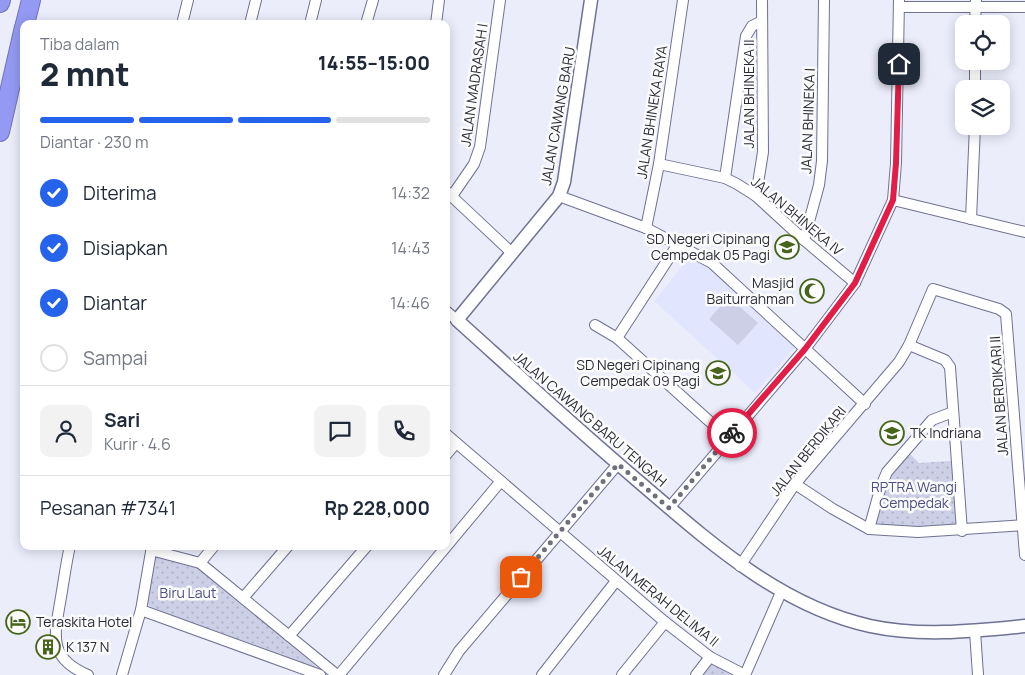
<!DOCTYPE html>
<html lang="id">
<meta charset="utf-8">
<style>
body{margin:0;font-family:Manrope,sans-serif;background:#f2f2f3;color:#1f2937;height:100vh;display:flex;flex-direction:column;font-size:19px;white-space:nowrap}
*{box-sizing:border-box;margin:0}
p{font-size:16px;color:#747a83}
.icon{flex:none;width:28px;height:28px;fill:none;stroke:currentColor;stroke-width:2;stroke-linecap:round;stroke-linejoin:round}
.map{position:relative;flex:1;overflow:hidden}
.drawer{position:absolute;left:20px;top:20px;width:430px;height:530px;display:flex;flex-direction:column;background:#fff;border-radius:10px;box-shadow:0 2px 12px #0003}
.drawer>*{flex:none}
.fabs{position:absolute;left:955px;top:15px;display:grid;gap:10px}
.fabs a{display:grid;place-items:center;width:55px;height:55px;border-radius:10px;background:#fff;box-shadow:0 2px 12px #0003;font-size:25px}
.pin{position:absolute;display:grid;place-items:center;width:42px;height:42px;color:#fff;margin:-21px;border-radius:10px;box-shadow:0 2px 8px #0006}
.courier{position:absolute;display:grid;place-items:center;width:50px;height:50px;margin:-25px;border:4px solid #e11d48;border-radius:50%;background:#fff;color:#222;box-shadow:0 1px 6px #0007}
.headline em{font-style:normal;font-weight:800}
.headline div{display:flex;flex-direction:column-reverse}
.headline{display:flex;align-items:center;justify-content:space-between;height:85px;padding:0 20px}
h1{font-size:32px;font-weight:800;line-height:38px}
.bar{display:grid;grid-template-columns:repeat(4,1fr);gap:8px 5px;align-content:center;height:60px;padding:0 20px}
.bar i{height:6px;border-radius:4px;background:#e0e1e3}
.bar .on{background:#2563eb}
.bar p{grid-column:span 4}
.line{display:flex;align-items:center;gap:12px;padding:0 20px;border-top:1px solid #e0e1e3}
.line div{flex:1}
.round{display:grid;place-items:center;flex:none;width:52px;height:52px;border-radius:10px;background:#f2f2f3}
ol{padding:0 20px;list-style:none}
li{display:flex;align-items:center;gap:15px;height:55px}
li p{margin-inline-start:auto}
li .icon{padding:5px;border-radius:50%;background:#2563eb;color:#fff;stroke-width:4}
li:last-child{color:#747a83}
li i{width:28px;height:28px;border:2px solid #e0e1e3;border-radius:50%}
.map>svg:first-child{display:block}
.built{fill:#e2e5fe}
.grass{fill:url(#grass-dots)}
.garden{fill:#cccfe6}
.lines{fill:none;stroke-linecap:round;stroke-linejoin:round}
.minor-casing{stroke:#6f7290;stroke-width:12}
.tertiary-casing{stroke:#6f7290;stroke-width:15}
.motorway-casing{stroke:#6f74b3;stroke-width:20}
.minor{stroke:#fff;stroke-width:10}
.tertiary{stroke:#fff;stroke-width:12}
.motorway{stroke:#949af4;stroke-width:18}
.done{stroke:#6e707d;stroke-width:5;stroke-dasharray:0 9}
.route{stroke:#e11d48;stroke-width:6}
.labels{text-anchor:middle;stroke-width:5;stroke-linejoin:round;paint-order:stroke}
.street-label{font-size:14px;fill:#2b2c39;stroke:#fbfbfb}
.poi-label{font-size:14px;fill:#2b2c39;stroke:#fbfbfb;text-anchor:end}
.park-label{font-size:14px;fill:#4b4f82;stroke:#fbfbfb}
</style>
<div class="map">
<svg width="1025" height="675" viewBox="0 0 1025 675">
<defs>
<pattern id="grass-dots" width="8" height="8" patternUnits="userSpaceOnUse" patternTransform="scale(1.25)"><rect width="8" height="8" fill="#cccfe6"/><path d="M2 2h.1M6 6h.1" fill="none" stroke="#afb2c6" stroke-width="1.8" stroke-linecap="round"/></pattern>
</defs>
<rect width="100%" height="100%" fill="#ebedfb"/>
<polygon class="built" points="693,253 795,347 755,393 654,301"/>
<g class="grass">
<polygon points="907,451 919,463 951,461 957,526 910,527 873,523 885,479"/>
<polygon points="154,553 200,567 295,646 323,674 226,639 145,604"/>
<polygon points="712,662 730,675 701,675"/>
</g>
<polygon class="garden" points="729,297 758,323 738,345 709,319"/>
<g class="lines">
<g class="minor-casing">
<g id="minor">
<polyline points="900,7 1025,7"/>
<polyline points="182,24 188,0"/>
<polyline points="250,24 256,0"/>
<polyline points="310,24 316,0"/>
<polyline points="366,24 373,0"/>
<polyline points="436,24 439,0"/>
<polyline points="975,24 976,0"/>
<polyline points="975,89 975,61"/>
<polyline points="659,164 725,178 737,184 756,196 804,240 855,283"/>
<polyline points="725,178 746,36 752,26 762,21"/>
<polyline points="446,191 512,253"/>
<polyline points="452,196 474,164 480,147 500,0"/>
<polyline points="559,196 646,228 712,263 865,404"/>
<polyline points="756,196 763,152 762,0"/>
<polyline points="893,200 1025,232"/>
<polyline points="971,219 975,126"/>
<polyline points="646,228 659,164 683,0"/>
<polyline points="804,240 819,185 822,161 824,0"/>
<polyline points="446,311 457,320"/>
<polyline points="595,325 617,338 678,244"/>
<polyline points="617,338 728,438"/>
<polyline points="909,345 945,360 950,367 962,531"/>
<polyline points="446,434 665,622 710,657 745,675"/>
<polyline points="446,455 456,443"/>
<polyline points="795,484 833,509 869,529 918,532 1025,525"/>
<polyline points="669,508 805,349 855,283 893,200 896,163 899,0"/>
<polyline points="869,529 881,486 887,472 932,420 953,412"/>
<path d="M 70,546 C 66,563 64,580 61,597 C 55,634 46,657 88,675"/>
<polyline points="151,550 200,563 337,675"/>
<polyline points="200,563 214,546"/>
<polyline points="740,566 795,484 899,362 909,345 933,289 999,309 1006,314 1025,555"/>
<polyline points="243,598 288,546"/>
<polyline points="141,610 320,675"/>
<polyline points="975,631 978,675"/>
<polyline points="289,636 367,546"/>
<polyline points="122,675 141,610 152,546"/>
<polyline points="339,675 501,481"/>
<polyline points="444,675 459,651 618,464"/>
<polyline points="542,675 616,581"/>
<polyline points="622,675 665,622"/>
<polyline points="696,675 710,657"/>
<polyline points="745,675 782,590"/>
</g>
</g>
<g class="tertiary-casing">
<path id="tertiary" d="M 591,0 L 564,182 L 559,196 L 457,320 C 517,374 577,429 638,481 C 707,540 779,606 870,626 C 921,637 974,631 1025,626"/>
</g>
<g class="motorway-casing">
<g id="motorway">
<polyline points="0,3 1,0"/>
<polyline points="25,24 31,0"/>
<polyline points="0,132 24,27"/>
</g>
</g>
<use href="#minor" class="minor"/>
<use href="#tertiary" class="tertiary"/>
<use href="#motorway" class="motorway"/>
</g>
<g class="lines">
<polyline class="done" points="521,577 618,464 669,508 732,433"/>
<polyline class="route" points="732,433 805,349 855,283 893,200 896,163 899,64"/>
</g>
<defs>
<g id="school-ring" transform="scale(1.25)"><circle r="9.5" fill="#fbfbfb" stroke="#46651a" stroke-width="1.5"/><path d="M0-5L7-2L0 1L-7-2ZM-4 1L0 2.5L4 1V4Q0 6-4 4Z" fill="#46651a"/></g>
<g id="mosque-ring" transform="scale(1.25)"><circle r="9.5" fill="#fbfbfb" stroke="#46651a" stroke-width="1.5"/><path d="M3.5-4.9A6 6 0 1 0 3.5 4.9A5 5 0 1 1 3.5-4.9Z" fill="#46651a"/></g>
<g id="hotel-ring" transform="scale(1.25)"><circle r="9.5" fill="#fbfbfb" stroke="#46651a" stroke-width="1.5"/><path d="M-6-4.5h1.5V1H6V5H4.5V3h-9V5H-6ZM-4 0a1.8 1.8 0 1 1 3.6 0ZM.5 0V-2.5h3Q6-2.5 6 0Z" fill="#46651a"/></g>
<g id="building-ring" transform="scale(1.25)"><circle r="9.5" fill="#fbfbfb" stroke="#46651a" stroke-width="1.5"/><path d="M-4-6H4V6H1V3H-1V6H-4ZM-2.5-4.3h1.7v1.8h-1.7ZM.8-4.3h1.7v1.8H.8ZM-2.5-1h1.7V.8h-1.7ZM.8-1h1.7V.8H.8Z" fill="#46651a"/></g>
</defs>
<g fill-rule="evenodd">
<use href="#school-ring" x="787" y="247"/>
<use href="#mosque-ring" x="812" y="291"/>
<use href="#school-ring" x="718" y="373"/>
<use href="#school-ring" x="892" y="433"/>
<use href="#hotel-ring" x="18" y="622"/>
<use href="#building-ring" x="48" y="647"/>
</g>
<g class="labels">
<g class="street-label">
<text transform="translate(474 85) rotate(-82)" y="5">JALAN MADRASAH I</text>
<text transform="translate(749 94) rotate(-90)" y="5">JALAN BHINEKA II</text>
<text transform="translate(652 112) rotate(-81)" y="5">JALAN BHINEKA RAYA</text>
<text transform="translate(558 116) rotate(-80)" y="5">JALAN CAWANG BARU</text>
<text transform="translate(808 121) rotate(-88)" y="5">JALAN BHINEKA I</text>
<text transform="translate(797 216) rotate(40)" y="5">JALAN BHINEKA IV</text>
<text transform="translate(999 396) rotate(-94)" y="5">JALAN BERDIKARI II</text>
<text transform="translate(590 419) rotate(41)" y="5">JALAN CAWANG BARU TENGAH</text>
<text transform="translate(808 451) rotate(-51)" y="5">JALAN BERDIKARI</text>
<text transform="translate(658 596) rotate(39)" y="5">JALAN MERAH DELIMA II</text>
</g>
<g class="poi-label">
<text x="770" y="244">SD Negeri Cipinang<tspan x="770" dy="16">Cempedak 05 Pagi</tspan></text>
<text x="794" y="288">Masjid<tspan x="794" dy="16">Baiturrahman</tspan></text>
<text x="700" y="370">SD Negeri Cipinang<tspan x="700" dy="16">Cempedak 09 Pagi</tspan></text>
<text x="910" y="438" text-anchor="start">TK Indriana</text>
<text x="36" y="627" text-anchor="start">Teraskita Hotel</text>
<text x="66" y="652" text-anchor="start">K 137 N</text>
</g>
<g class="park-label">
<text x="914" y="492">RPTRA Wangi<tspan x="914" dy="16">Cempedak</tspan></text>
<text x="188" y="598">Biru Laut</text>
</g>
</g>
</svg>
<div class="fabs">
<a><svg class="icon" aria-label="locate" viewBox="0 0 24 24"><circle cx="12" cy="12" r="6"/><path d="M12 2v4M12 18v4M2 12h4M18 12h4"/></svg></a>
<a><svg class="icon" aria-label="layers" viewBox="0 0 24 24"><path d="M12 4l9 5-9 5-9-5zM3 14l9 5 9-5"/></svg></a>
</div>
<div class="pin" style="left:521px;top:577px;background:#ea580c"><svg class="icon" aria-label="bag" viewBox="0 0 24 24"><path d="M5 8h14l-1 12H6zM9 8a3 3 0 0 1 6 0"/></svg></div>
<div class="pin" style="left:899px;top:64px;background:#1f2937"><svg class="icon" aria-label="home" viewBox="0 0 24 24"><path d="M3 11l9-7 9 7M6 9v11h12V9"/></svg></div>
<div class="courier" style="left:732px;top:433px"><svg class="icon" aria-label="bike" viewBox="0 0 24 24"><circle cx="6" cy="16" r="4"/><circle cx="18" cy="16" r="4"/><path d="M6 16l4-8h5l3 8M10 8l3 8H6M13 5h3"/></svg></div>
<section class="drawer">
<div class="headline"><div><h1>2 mnt</h1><p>Tiba dalam</p></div><em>14:55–15:00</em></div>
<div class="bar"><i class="on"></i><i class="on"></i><i class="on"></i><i></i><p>Diantar · 230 m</p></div>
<ol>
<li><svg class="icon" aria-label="check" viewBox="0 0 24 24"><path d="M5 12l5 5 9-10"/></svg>Diterima<p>14:32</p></li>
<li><svg class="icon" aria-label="check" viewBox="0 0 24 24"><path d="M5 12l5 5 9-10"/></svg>Disiapkan<p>14:43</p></li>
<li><svg class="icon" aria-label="check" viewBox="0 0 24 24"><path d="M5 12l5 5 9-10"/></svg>Diantar<p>14:46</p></li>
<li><i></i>Sampai</li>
</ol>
<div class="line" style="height:90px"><a class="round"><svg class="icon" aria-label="person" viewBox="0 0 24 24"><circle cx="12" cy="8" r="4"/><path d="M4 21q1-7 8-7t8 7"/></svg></a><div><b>Sari</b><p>Kurir · 4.6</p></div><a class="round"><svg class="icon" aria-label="chat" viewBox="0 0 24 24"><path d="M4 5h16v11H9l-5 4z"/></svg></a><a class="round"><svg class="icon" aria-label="phone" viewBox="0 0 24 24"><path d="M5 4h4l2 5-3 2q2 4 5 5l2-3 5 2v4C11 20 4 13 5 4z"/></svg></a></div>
<div class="line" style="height:65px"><div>Pesanan #7341</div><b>Rp 228,000</b></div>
</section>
</div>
